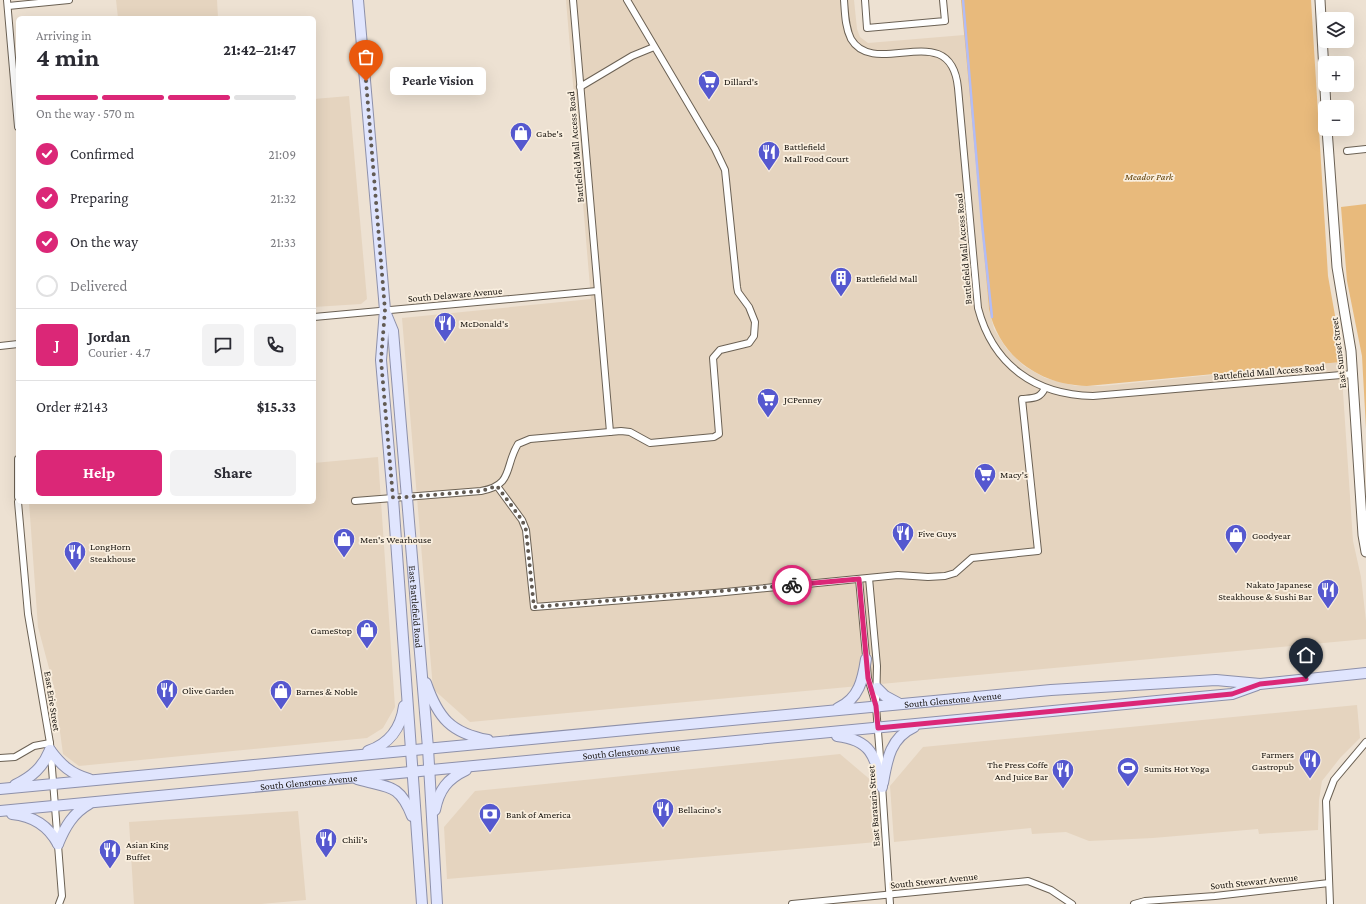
<!DOCTYPE html>
<meta charset="utf-8">
<style>
body{margin:0;font-family:"Crimson Pro",serif;background:#f2f2f3;color:#2b2b33;height:100vh;display:flex;flex-direction:column;font-size:15px;white-space:nowrap}
*{box-sizing:border-box;margin:0}
p{font-size:13px;color:#7c7c81}
.icon{flex:none;width:22px;height:22px;fill:none;stroke:currentColor;stroke-width:2;stroke-linecap:round;stroke-linejoin:round}
.map{position:relative;flex:1;overflow:hidden}
.drawer{position:absolute;left:16px;top:16px;width:300px;height:488px;display:flex;flex-direction:column;background:#fff;border-radius:6px;box-shadow:0 4px 16px #0002}
.drawer>*{flex:none}
.buttons{position:absolute;left:1318px;top:12px;display:grid;gap:8px}
.buttons a{display:grid;place-items:center;width:36px;height:36px;border-radius:6px;background:#fff;box-shadow:0 4px 16px #0002;font-size:20px}
.pin{position:absolute;display:grid;place-items:center;width:34px;height:34px;color:#fff;margin:-41px -17px;border-radius:50% 50% 50% 0;rotate:-45deg;box-shadow:0 0 4px #0007}
.pin .icon{rotate:45deg}
.courier{position:absolute;display:grid;place-items:center;width:40px;height:40px;margin:-20px;border:3px solid #db2777;border-radius:50%;background:#fff;color:#222;box-shadow:0 1px 5px #0007}
.bubble{position:absolute;height:28px;border-radius:6px;background:#fff;box-shadow:0 4px 16px #0002;font-size:13px;font-weight:700;line-height:28px;text-align:center}
.overview em{font-style:normal;font-weight:700}
.overview div{display:flex;flex-direction:column-reverse}
.overview{display:flex;align-items:center;justify-content:space-between;height:68px;padding:0 20px}
h1{font-size:26px;font-weight:700;line-height:30px}
.bar{display:grid;grid-template-columns:repeat(4,1fr);gap:6px 4px;align-content:center;height:48px;padding:0 20px}
.bar i{height:5px;border-radius:3px;background:#e1e1e2}
.bar .selected{background:#db2777}
.bar p{grid-column:span 4}
.line{display:flex;align-items:center;gap:10px;padding:0 20px;border-top:1px solid #e1e1e2}
.line div{flex:1}
.round{display:grid;place-items:center;flex:none;width:42px;height:42px;border-radius:6px;background:#f2f2f3}
ol{padding:0 20px;list-style:none}
li{display:flex;align-items:center;gap:12px;height:44px}
li p{margin-inline-start:auto}
li .icon{padding:4px;border-radius:50%;background:#db2777;color:#fff;stroke-width:4}
li:last-child{color:#7c7c81}
li i{width:22px;height:22px;border:2px solid #e1e1e2;border-radius:50%}
.primary-button{display:flex;gap:8px;margin-top:auto;padding:8px 20px}
.primary-button a{flex:1;height:46px;border-radius:6px;background:#db2777;color:#fff;font-size:16px;font-weight:700;line-height:46px;text-align:center}
.primary-button a+a{background:#f2f2f3;color:#2b2b33}
.map>svg:first-child{display:block}
.built{fill:#e5d4bf}
.green{fill:#e8ba7c}
.lines{fill:none;stroke-linecap:round;stroke-linejoin:round}
.stream{stroke:#b2bcf6;stroke-width:2.5}
.minor-casing{stroke:#6b6154;stroke-width:8}
.secondary-casing{stroke:#6b6154;stroke-width:11}
.primary-casing{stroke:#8d90aa;stroke-width:12}
.minor{stroke:#fff;stroke-width:6}
.secondary{stroke:#fff;stroke-width:9}
.primary{stroke:#e0e5fe;stroke-width:10}
.done{stroke:#625b53;stroke-width:4;stroke-dasharray:0 7.2}
.route{stroke:#db2777;stroke-width:5}
.labels{text-anchor:middle;stroke-width:3.5;stroke-linejoin:round;paint-order:stroke}
.poi-label{font-size:10px;fill:#17130e;stroke:#faefdf;text-anchor:start}
.street-label{font-size:10px;fill:#17130e;stroke:#faefdf}
.park-label{font-size:10px;font-style:italic;fill:#5e3e05;stroke:#faefdf}
</style>
<div class="map">
<svg width="1366" height="904" viewBox="0 0 1366 904">
<rect width="100%" height="100%" fill="#ede1d2"/>
<g class="built">
<polygon points="116,0 217,0 218,18 118,18"/>
<polygon points="566,0 854,0 857,29 860,37 868,43 964,35 989,309 994,329 1006,348 1024,366 1045,378 1076,386 1103,386 1341,362 1353,541 1361,577 1366,621 1366,639 470,722 433,689 402,318 591,299"/>
<polygon points="349,96 367,299 361,304 314,307 314,99"/>
<polygon points="378,457 395,707 383,728 367,738 79,766 63,754 54,687 38,627 29,502 314,502 314,463"/>
<polygon points="1357,705 1360,738 1340,758 1322,781 1319,800 1318,830 1259,834 1258,829 1153,838 1089,841 1066,832 1032,834 1031,828 894,842 890,786 923,747"/>
<polygon points="840,754 873,782 877,842 447,879 444,827 475,791"/>
<polygon points="298,811 306,900 261,904 134,904 129,822"/>
</g>
<g class="green">
<path d="M 961,0 L 1311,0 L 1328,276 L 1339,338 L 1341,362 L 1087,386 C 1039,385 999,356 989,309 Z"/>
<polygon points="1366,204 1366,429 1362,356 1347,281 1341,207"/>
</g>
<g class="lines">
<polyline class="stream" points="963,0 982,224 992,317"/>
<g class="minor-casing">
<g id="minor">
<polyline points="7,0 18,127"/>
<polyline points="573,0 610,432"/>
<path d="M 844,0 C 845,13 845,27 851,39 C 875,80 951,16 958,88 L 978,308 C 993,365 1035,395 1093,396 L 1353,374"/>
<polyline points="865,0 867,28 945,21 943,0"/>
<polyline points="8,6 69,0"/>
<polyline points="580,87 632,56 654,47"/>
<polyline points="1347,151 1366,149"/>
<polyline points="314,317 597,291"/>
<polyline points="0,346 18,344"/>
<polyline points="18,459 18,497"/>
<path d="M 497,486 L 522,520 L 526,530 L 534,607 L 715,593 L 898,575 L 928,577 L 945,576 L 955,573 L 972,558 L 1038,551 L 1022,399 C 1033,398 1040,399 1045,388"/>
<path d="M 355,501 L 481,491 C 514,485 504,467 518,444 L 530,439 L 621,431 L 630,432 L 650,443 L 714,437 L 719,434 L 713,358 L 720,350 L 749,343 L 754,336 L 755,322 L 749,307 L 738,292 L 737,287 L 725,170 L 715,149 L 627,0"/>
<polyline points="18,502 28,614 50,743 62,896 59,904"/>
<polyline points="869,578 877,666 876,706 881,770"/>
<polyline points="859,579 868,678 875,702"/>
<polyline points="0,758 15,757 34,746 50,743"/>
<polyline points="882,785 890,904"/>
<polyline points="792,904 1028,881 1051,890 1072,904"/>
<polyline points="1134,904 1145,901 1215,896 1329,883"/>
<polyline points="1330,904 1326,801 1334,780 1366,742"/>
</g>
</g>
<g class="secondary-casing">
<g id="secondary">
<polyline points="1320,0 1326,107"/>
<polyline points="1327,129 1337,267 1351,351 1363,535 1366,552"/>
</g>
</g>
<g class="primary-casing">
<g id="primary">
<polyline points="358,0 385,310 381,360 393,498 422,904"/>
<path id="s1" d="M 386,314 L 393,331 L 428,748 L 437,904"/>
<path d="M 426,683 C 438,718 451,733 488,740"/>
<polyline points="877,688 885,696 898,703"/>
<path d="M 838,708 C 859,699 863,679 866,659"/>
<path d="M 837,736 C 872,740 875,757 882,787"/>
<path d="M 50,750 C 61,765 71,774 89,779"/>
<path d="M 368,751 C 389,744 401,728 404,706"/>
<path d="M 357,779 C 387,788 399,782 412,816"/>
<path d="M 883,783 C 887,760 890,738 914,727"/>
<path d="M 15,785 C 32,777 43,767 50,750"/>
<path id="s2" d="M 0,789 L 1051,690 L 1216,680 L 1260,684 L 1366,673"/>
<path d="M 435,810 C 439,790 447,779 466,770"/>
<path id="s3" d="M 0,811 L 1157,701 L 1232,694 L 1257,685"/>
<path d="M 12,814 C 33,816 48,825 58,844"/>
<path d="M 58,844 C 65,827 73,813 89,804"/>
</g>
</g>
<use href="#minor" class="minor"/>
<use href="#secondary" class="secondary"/>
<use href="#primary" class="primary"/>
</g>
<g class="lines">
<polyline class="done" points="366,81 385,310 381,360 393,498 481,491 497,486 522,520 526,530 534,607 792,585"/>
<polyline class="route" points="792,585 859,579 868,678 876,706 878,728 1232,694 1260,684 1306,679"/>
</g>
<defs>
<g id="supermarket-pin" transform="scale(1.15)"><path d="M0 17L-7.5 6A9.5 9.5 0 1 1 7.5 6Z" fill="#5558cf" stroke="#faefdf"/><path d="M-6-5.5h2.5l.6 2H6L4.5 2H-2.5L-4.4-4H-6ZM-1.5 3.2a1.3 1.3 0 1 0 .1 0ZM3 3.2a1.3 1.3 0 1 0 .1 0Z" fill="#fff"/></g>
<g id="shop-pin" transform="scale(1.15)"><path d="M0 17L-7.5 6A9.5 9.5 0 1 1 7.5 6Z" fill="#5558cf" stroke="#faefdf"/><path d="M-5-2.5h2.3a2.7 3.5 0 0 1 5.4 0H5L5.5 6h-11ZM-1.5-2.5h3a1.5 2.3 0 0 0-3 0Z" fill="#fff"/></g>
<g id="restaurant-pin" transform="scale(1.15)"><path d="M0 17L-7.5 6A9.5 9.5 0 1 1 7.5 6Z" fill="#5558cf" stroke="#faefdf"/><path d="M-5-6h1v4h1v-4h1v4h1v-4h1v5L-1.5 .5V6h-2V.5L-5-1ZM5-6V6H3V1.5H1.5Q1.5-4 5-6Z" fill="#fff"/></g>
<g id="building-pin" transform="scale(1.15)"><path d="M0 17L-7.5 6A9.5 9.5 0 1 1 7.5 6Z" fill="#5558cf" stroke="#faefdf"/><path d="M-4-6H4V6H1V3H-1V6H-4ZM-2.5-4.3h1.7v1.8h-1.7ZM.8-4.3h1.7v1.8H.8ZM-2.5-1h1.7V.8h-1.7ZM.8-1h1.7V.8H.8Z" fill="#fff"/></g>
<g id="stadium-pin" transform="scale(1.15)"><path d="M0 17L-7.5 6A9.5 9.5 0 1 1 7.5 6Z" fill="#5558cf" stroke="#faefdf"/><path d="M0-5a6.5 5 0 1 0 0 10a6.5 5 0 1 0 0-10ZM-3.5-1.8h7v3.6h-7Z" fill="#fff"/></g>
<g id="bank-pin" transform="scale(1.15)"><path d="M0 17L-7.5 6A9.5 9.5 0 1 1 7.5 6Z" fill="#5558cf" stroke="#faefdf"/><path d="M-6-4H6V4H-6ZM0-2.3a2.3 2.3 0 1 0 0 4.6a2.3 2.3 0 1 0 0-4.6Z" fill="#fff"/></g>
</defs>
<g fill-rule="evenodd">
<use href="#supermarket-pin" x="709" y="81"/>
<use href="#shop-pin" x="521" y="133"/>
<use href="#restaurant-pin" x="769" y="152"/>
<use href="#building-pin" x="841" y="278"/>
<use href="#restaurant-pin" x="445" y="323"/>
<use href="#supermarket-pin" x="768" y="399"/>
<use href="#supermarket-pin" x="985" y="474"/>
<use href="#restaurant-pin" x="903" y="533"/>
<use href="#shop-pin" x="1236" y="535"/>
<use href="#shop-pin" x="344" y="539"/>
<use href="#restaurant-pin" x="75" y="552"/>
<use href="#restaurant-pin" x="1328" y="590"/>
<use href="#shop-pin" x="367" y="630"/>
<use href="#restaurant-pin" x="167" y="690"/>
<use href="#shop-pin" x="281" y="691"/>
<use href="#restaurant-pin" x="1310" y="760"/>
<use href="#stadium-pin" x="1128" y="768"/>
<use href="#restaurant-pin" x="1063" y="770"/>
<use href="#restaurant-pin" x="663" y="809"/>
<use href="#bank-pin" x="490" y="814"/>
<use href="#restaurant-pin" x="326" y="839"/>
<use href="#restaurant-pin" x="110" y="850"/>
</g>
<g class="labels">
<g class="poi-label">
<text x="724" y="85">Dillard's</text>
<text x="536" y="137">Gabe's</text>
<text x="784" y="150">Battlefield<tspan x="784" dy="12">Mall Food Court</tspan></text>
<text x="856" y="282">Battlefield Mall</text>
<text x="460" y="327">McDonald's</text>
<text x="784" y="403">JCPenney</text>
<text x="1000" y="478">Macy's</text>
<text x="918" y="537">Five Guys</text>
<text x="1252" y="539">Goodyear</text>
<text x="360" y="543">Men's Wearhouse</text>
<text x="90" y="550">LongHorn<tspan x="90" dy="12">Steakhouse</tspan></text>
<text x="1312" y="588" text-anchor="end">Nakato Japanese<tspan x="1312" dy="12">Steakhouse &amp; Sushi Bar</tspan></text>
<text x="352" y="634" text-anchor="end">GameStop</text>
<text x="182" y="694">Olive Garden</text>
<text x="296" y="695">Barnes &amp; Noble</text>
<text x="1294" y="758" text-anchor="end">Farmers<tspan x="1294" dy="12">Gastropub</tspan></text>
<text x="1048" y="768" text-anchor="end">The Press Coffe<tspan x="1048" dy="12">And Juice Bar</tspan></text>
<text x="1144" y="772">Sumits Hot Yoga</text>
<text x="678" y="813">Bellacino's</text>
<text x="506" y="818">Bank of America</text>
<text x="342" y="843">Chili's</text>
<text x="126" y="848">Asian King<tspan x="126" dy="12">Buffet</tspan></text>
</g>
<g class="street-label">
<text transform="translate(575 147) rotate(-95)" y="4">Battlefield Mall Access Road</text>
<text transform="translate(963 249) rotate(-95)" y="4">Battlefield Mall Access Road</text>
<text transform="translate(455 294) rotate(-5)" y="4">South Delaware Avenue</text>
<text transform="translate(1338 353) rotate(-97)" y="4">East Sunset Street</text>
<text transform="translate(1269 371) rotate(-5)" y="4">Battlefield Mall Access Road</text>
<text dy="4" stroke="none"><textPath href="#s1" startOffset="295">East Battlefield Road</textPath></text>
<text dy="4" stroke="none"><textPath href="#s2" startOffset="957">South Glenstone Avenue</textPath></text>
<text transform="translate(53 701) rotate(81)" y="4">East Erie Street</text>
<text dy="4" stroke="none"><textPath href="#s3" startOffset="634">South Glenstone Avenue</textPath></text>
<text dy="4" stroke="none"><textPath href="#s3" startOffset="310">South Glenstone Avenue</textPath></text>
<text transform="translate(873 806) rotate(-94)" y="4">East Barataria Street</text>
<text transform="translate(934 880) rotate(-6)" y="4">South Stewart Avenue</text>
<text transform="translate(1254 881) rotate(-6)" y="4">South Stewart Avenue</text>
</g>
<g class="park-label">
<text x="1149" y="180">Meador Park</text>
</g>
</g>
</svg>
<div class="buttons">
<a><svg class="icon" aria-label="layers" viewBox="0 0 24 24"><path d="M12 4l9 5-9 5-9-5zM3 14l9 5 9-5"/></svg></a>
<a>+</a>
<a>−</a>
</div>
<div class="pin" style="left:366px;top:81px;background:#ea580c"><svg class="icon" aria-label="bag" viewBox="0 0 24 24"><path d="M5 8h14l-1 12H6zM9 8a3 3 0 0 1 6 0"/></svg></div>
<div class="pin" style="left:1306px;top:679px;background:#1f2937"><svg class="icon" aria-label="home" viewBox="0 0 24 24"><path d="M3 11l9-7 9 7M6 9v11h12V9"/></svg></div>
<div class="courier" style="left:792px;top:585px"><svg class="icon" aria-label="bike" viewBox="0 0 24 24"><circle cx="6" cy="16" r="4"/><circle cx="18" cy="16" r="4"/><path d="M6 16l4-8h5l3 8M10 8l3 8H6M13 5h3"/></svg></div>
<div class="bubble" style="left:390px;top:67px;width:96px">Pearle Vision</div>
<section class="drawer">
<div class="overview"><div><h1>4 min</h1><p>Arriving in</p></div><em>21:42–21:47</em></div>
<div class="bar"><i class="selected"></i><i class="selected"></i><i class="selected"></i><i></i><p>On the way · 570 m</p></div>
<ol>
<li><svg class="icon" aria-label="check" viewBox="0 0 24 24"><path d="M5 12l5 5 9-10"/></svg>Confirmed<p>21:09</p></li>
<li><svg class="icon" aria-label="check" viewBox="0 0 24 24"><path d="M5 12l5 5 9-10"/></svg>Preparing<p>21:32</p></li>
<li><svg class="icon" aria-label="check" viewBox="0 0 24 24"><path d="M5 12l5 5 9-10"/></svg>On the way<p>21:33</p></li>
<li><i></i>Delivered</li>
</ol>
<div class="line" style="height:72px"><b class="round" style="background:#db2777;color:#fff">J</b><div><b>Jordan</b><p>Courier · 4.7</p></div><a class="round"><svg class="icon" aria-label="chat" viewBox="0 0 24 24"><path d="M4 5h16v11H9l-5 4z"/></svg></a><a class="round"><svg class="icon" aria-label="phone" viewBox="0 0 24 24"><path d="M5 4h4l2 5-3 2q2 4 5 5l2-3 5 2v4C11 20 4 13 5 4z"/></svg></a></div>
<div class="line" style="height:52px"><div>Order #2143</div><b>$15.33</b></div>
<div class="primary-button"><a>Help</a><a>Share</a></div>
</section>
</div>
